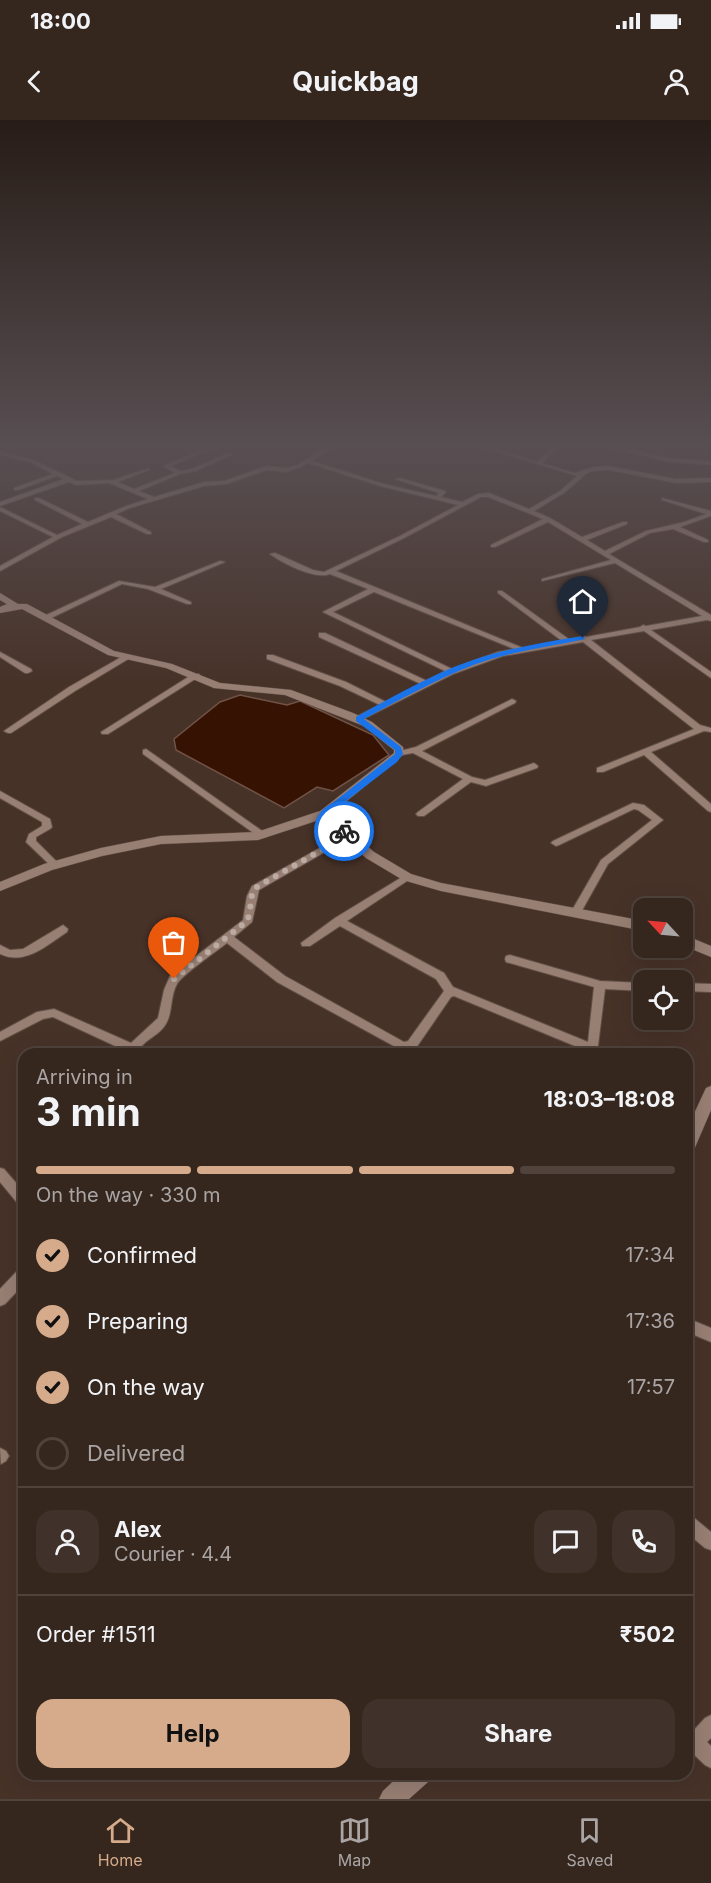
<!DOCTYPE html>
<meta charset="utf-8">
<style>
body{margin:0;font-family:Inter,sans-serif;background:#40322b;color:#f1f3f6;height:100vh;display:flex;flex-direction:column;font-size:22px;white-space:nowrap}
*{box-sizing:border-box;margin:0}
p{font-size:20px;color:#aaa5a4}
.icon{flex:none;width:33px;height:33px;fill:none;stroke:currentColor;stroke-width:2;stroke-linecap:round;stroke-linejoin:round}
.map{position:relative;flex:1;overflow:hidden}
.side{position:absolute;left:18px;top:928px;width:675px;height:732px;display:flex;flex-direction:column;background:#35261e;border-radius:18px;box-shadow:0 6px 24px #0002,0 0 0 2px #4f433c}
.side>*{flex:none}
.needle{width:39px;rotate:296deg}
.fabs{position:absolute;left:633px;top:778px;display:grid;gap:12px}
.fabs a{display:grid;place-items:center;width:60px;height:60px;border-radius:12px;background:#35261e;box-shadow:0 6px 24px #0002,0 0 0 2px #4f433c;font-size:30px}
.pin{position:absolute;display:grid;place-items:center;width:51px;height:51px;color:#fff;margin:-62px -26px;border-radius:50% 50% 50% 0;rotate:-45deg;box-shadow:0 0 6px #0007}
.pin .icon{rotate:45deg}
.courier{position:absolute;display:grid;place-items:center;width:60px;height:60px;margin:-30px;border:4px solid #1a73e8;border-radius:50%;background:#fff;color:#222;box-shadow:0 2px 8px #0007}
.headline em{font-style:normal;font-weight:700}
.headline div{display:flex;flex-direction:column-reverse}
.headline{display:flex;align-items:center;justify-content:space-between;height:102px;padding:0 18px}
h1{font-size:39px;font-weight:700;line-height:45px}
.bar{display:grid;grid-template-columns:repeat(4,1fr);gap:9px 6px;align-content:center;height:72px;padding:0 18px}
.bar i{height:8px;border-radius:4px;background:#4f433c}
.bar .on{background:#d6ab8b}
.bar p{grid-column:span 4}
.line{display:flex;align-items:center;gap:15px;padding:0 18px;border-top:2px solid #4f433c}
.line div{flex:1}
.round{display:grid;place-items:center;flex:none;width:63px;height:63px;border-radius:18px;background:#40322b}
ol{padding:0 18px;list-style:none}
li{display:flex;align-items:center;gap:18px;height:66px}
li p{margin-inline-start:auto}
li .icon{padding:6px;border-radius:50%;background:#d6ab8b;color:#111;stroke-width:4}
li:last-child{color:#aaa5a4}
li i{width:33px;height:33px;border:3px solid #4f433c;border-radius:50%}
.primary-button{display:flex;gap:12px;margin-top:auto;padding:12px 18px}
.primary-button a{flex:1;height:69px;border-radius:18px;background:#d6ab8b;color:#111;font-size:24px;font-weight:700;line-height:69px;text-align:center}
.primary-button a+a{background:#40322b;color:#f1f3f6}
.status{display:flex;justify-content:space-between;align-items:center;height:42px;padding:0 30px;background:#35261e;direction:ltr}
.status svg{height:16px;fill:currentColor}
header{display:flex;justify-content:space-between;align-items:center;height:78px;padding:0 18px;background:#35261e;font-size:27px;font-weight:700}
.tabs{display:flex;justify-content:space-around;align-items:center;height:84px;border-top:2px solid #4f433c;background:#35261e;font-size:16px;color:#aaa5a4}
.tabs a{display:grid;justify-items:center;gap:3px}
.tabs .on{color:#d6ab8b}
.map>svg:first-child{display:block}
.water{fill:#351202;stroke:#705346;stroke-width:1.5}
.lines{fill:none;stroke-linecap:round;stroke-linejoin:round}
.minor-casing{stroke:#625047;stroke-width:2}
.tertiary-casing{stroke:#625047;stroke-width:1}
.minor{fill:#987f74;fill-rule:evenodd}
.tertiary{fill:#987f74;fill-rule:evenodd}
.route{fill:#1a73e8}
.done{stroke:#bbaba3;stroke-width:6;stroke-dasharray:0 10.8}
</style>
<div class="status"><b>18:00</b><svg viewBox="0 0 49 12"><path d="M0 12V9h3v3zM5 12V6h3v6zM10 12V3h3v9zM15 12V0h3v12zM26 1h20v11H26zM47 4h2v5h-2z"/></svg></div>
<header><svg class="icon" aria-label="back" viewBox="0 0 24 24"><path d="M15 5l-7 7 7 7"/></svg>Quickbag<svg class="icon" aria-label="person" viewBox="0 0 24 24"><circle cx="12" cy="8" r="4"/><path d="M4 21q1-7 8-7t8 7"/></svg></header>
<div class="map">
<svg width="711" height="1679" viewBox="0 0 711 1679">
<rect width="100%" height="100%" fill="#473228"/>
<polygon class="water" points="240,575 287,585 300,581 373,615 389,635 333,671 317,667 284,688 176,630 174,619 220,582"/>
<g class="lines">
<g class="minor-casing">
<g id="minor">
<path d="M 326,327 L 333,327 L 312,341 L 384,364 L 436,376 L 439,373 L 395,359 L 400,358 L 445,371 L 446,372 L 441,377 L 462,382 L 478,374 L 489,373 L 529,389 L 560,371 L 577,356 L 482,327 L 491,327 L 537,342 L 553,327 L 559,327 L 542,343 L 575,353 L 593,347 L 609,346 L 676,359 L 711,358 L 711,362 L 676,363 L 609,350 L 594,351 L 587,353 L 564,373 L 534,391 L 550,398 L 582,417 L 623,402 L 627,402 L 627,404 L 587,420 L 605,431 L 646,411 L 684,402 L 706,394 L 662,380 L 662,378 L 711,391 L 711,396 L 680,407 L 708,420 L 708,422 L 704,422 L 673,409 L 650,413 L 609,434 L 711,495 L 711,501 L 707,500 L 651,510 L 711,552 L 711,558 L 644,511 L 591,520 L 700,605 L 711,608 L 711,612 L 704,611 L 651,632 L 711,684 L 711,692 L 708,691 L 644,635 L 603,652 L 597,652 L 597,648 L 694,609 L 583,522 L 503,536 L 453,554 L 359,601 L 356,601 L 356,597 L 380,585 L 340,566 L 267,539 L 267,535 L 273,535 L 346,562 L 386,582 L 421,564 L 319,517 L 319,513 L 325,513 L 427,561 L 445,551 L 323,492 L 368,469 L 330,454 C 315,460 282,443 270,434 L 275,433 L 313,450 L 324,452 L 400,416 L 458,385 L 380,366 L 308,343 L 301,347 L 286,352 L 267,350 L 227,364 L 204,366 L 130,388 L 116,394 L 151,412 L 151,414 L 147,414 L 111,397 L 62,417 L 0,451 L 0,446 L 53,417 L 0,391 L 0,387 L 57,415 L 82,404 L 35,380 L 35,378 L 39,378 L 88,402 L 126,386 L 148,379 L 109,363 L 76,365 L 69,362 L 0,386 L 0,382 L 64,359 L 57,356 L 18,370 L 14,370 L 14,368 L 53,354 L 30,342 L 0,335 L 0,331 L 34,340 L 77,361 L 113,360 L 149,348 L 149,350 L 118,362 L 134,369 L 175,353 L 163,346 L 204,329 L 209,330 L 171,346 L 181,351 L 192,349 L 228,333 L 233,334 L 196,351 L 180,354 L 139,371 L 154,377 L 204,362 L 224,361 L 266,346 L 286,348 L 297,345 ZM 481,377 L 488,377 L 543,399 L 491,425 L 491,427 L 495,427 L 548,402 L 611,440 L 542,459 L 542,461 L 615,443 L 702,496 L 646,506 L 643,505 L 640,507 L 586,517 L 583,516 L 570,520 L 502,471 L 498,471 L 498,473 L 562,521 L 523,528 L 336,451 L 404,418 ZM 374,472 L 514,529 L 498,532 L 452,549 L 333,492 Z"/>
<polygon points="608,327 619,327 669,338 711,341 711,345 669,342"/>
<polygon points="220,441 225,442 161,469 191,482 191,484 187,484 148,469 122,464 49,499 42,497 119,461 155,467"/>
<polygon points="0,532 31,549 32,551 28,553 25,553 0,537"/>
<polygon points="123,536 130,538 75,571 11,613 8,613 4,611 69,567"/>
<polygon points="193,554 199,554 200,556 108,614 102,614 101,612"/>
<polygon points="512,579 516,581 515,583 422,631 472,657 485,660 534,643 538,646 537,648 486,666 471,662 424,696 418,696 416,694 418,692 463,659 413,633 396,636 396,632 416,627"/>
<polygon points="146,629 265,713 267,715 265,717 259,717 143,634 143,630"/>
<polygon points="0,671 50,699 52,707 50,709 36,717 36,721 60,745 58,747 52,747 26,722 29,714 42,706 42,702 0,678"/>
<polygon points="633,683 644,685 663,700 608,744 580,794 572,794 571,792 601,740 652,700 638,690 634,689 559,725 556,726 551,723 553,721"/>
<path d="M 348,712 L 353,715 L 351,717 L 259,770 L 252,802 L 234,817 L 285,856 L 404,922 L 408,921 L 444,871 L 436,859 L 340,806 L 310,826 L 302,826 L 301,823 L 335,798 L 407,754 L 412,757 L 410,759 L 347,801 L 444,853 L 453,867 L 588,922 L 594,867 L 506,842 L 505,839 L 506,836 L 510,835 L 600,861 L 644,863 L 644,871 L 605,869 L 597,934 L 587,934 L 587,931 L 454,876 L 451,877 L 416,928 L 403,931 L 277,862 L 227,823 C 218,830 181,856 177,864 C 169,878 174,895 163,908 C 155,918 141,921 138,934 L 128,934 L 128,932 L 53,897 L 43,899 L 0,921 L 0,912 L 37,892 L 54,889 L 131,923 L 158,898 L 164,870 L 170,856 L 243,800 L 247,776 L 252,766 Z"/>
<path d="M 63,805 L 68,809 L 67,812 C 47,825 25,846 0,834 L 0,825 L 10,830 L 23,829 Z"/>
<polygon points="682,863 711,864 711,872 682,871"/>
<polygon points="0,1048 4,1049 24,1072 24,1087 19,1085 0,1062"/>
<polygon points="24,1148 24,1164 5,1184 0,1186 0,1169 19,1149"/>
<polygon points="687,1198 711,1208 711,1222 687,1212"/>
<polygon points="0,1328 6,1331 9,1336 6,1341 1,1344"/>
<polygon points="687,1395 693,1397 711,1412 711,1430 705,1428 687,1413"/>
<polygon points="711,1595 711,1618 707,1622 711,1626 711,1648 705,1645 687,1628 687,1606 694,1610 705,1598"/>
</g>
</g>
<g class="tertiary-casing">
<g id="tertiary">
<polygon points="0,473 18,484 27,484 114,531 172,544 220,563 291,570 353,593 372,602 403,627 404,634 331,694 374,732 411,754 441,763 644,801 644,811 441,771 403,760 366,738 322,699 258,720 161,724 102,736 52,750 0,771 0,762 44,744 101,728 161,716 257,712 320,691 394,633 394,630 364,606 285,575 214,568 166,548 108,535 22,489 0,493 0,487 7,484 0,480"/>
<polygon points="682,814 711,826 711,837 682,825"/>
<polygon points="711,966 711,990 693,1032 687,1034 687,1009 706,968"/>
<polygon points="401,1654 432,1654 428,1662 409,1679 379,1679 383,1671"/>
</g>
</g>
<use href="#minor" class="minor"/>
<use href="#tertiary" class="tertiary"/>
</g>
<linearGradient id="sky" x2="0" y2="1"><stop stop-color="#271c16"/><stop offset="0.58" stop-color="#584f53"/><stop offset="1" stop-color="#584f53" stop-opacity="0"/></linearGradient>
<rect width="711" height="562" fill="url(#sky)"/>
<path class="route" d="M 583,516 L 585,519 C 549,527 511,531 476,544 C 437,559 401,579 364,599 L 401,627 L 403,634 L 397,642 L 329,694 L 347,709 L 347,713 L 341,713 L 321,695 L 321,692 L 395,634 L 395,630 L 356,601 L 356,597 C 394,576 432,554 473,540 C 509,528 546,522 583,516 Z"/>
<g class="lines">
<path class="done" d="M 174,859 L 246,802 C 253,791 248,779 255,768 L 348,715 L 344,711"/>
</g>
</svg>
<div class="fabs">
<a><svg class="needle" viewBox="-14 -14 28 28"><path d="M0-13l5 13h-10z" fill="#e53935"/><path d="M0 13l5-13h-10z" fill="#aaa5a4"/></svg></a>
<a><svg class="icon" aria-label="locate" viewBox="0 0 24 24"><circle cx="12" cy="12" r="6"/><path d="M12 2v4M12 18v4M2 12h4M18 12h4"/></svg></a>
</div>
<div class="pin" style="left:174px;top:859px;background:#ea580c"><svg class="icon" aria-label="bag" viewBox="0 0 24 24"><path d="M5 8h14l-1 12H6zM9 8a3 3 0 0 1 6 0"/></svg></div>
<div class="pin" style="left:583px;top:518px;background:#1f2937"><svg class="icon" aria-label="home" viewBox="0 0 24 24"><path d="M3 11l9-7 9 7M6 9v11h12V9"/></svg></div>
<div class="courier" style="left:344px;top:711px"><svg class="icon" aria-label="bike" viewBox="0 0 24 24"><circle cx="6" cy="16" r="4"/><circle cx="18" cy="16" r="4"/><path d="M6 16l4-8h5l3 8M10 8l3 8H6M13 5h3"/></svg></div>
<section class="side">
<div class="headline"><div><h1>3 min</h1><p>Arriving in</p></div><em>18:03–18:08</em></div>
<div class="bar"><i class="on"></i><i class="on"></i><i class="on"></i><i></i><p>On the way · 330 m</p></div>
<ol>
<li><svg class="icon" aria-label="check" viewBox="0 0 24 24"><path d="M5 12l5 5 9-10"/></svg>Confirmed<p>17:34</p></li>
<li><svg class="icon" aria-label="check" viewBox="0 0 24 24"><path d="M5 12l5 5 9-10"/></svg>Preparing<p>17:36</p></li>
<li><svg class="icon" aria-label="check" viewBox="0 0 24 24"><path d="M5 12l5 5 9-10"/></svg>On the way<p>17:57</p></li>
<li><i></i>Delivered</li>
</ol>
<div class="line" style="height:108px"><a class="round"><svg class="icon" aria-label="person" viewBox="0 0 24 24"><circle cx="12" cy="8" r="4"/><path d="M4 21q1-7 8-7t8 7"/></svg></a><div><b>Alex</b><p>Courier · 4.4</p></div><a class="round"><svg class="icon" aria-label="chat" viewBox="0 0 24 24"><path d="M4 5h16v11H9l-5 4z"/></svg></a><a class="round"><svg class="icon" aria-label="phone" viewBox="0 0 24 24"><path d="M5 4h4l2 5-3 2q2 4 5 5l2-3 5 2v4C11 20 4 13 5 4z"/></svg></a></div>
<div class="line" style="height:78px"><div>Order #1511</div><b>₹502</b></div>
<div class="primary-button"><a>Help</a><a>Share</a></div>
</section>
</div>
<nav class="tabs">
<a class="on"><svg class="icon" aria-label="home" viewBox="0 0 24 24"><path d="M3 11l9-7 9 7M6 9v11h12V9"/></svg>Home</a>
<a><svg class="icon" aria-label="map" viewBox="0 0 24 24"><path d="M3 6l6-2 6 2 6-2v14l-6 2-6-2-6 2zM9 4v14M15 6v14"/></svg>Map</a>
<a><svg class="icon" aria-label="saved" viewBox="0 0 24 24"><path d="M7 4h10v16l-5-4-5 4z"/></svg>Saved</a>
</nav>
